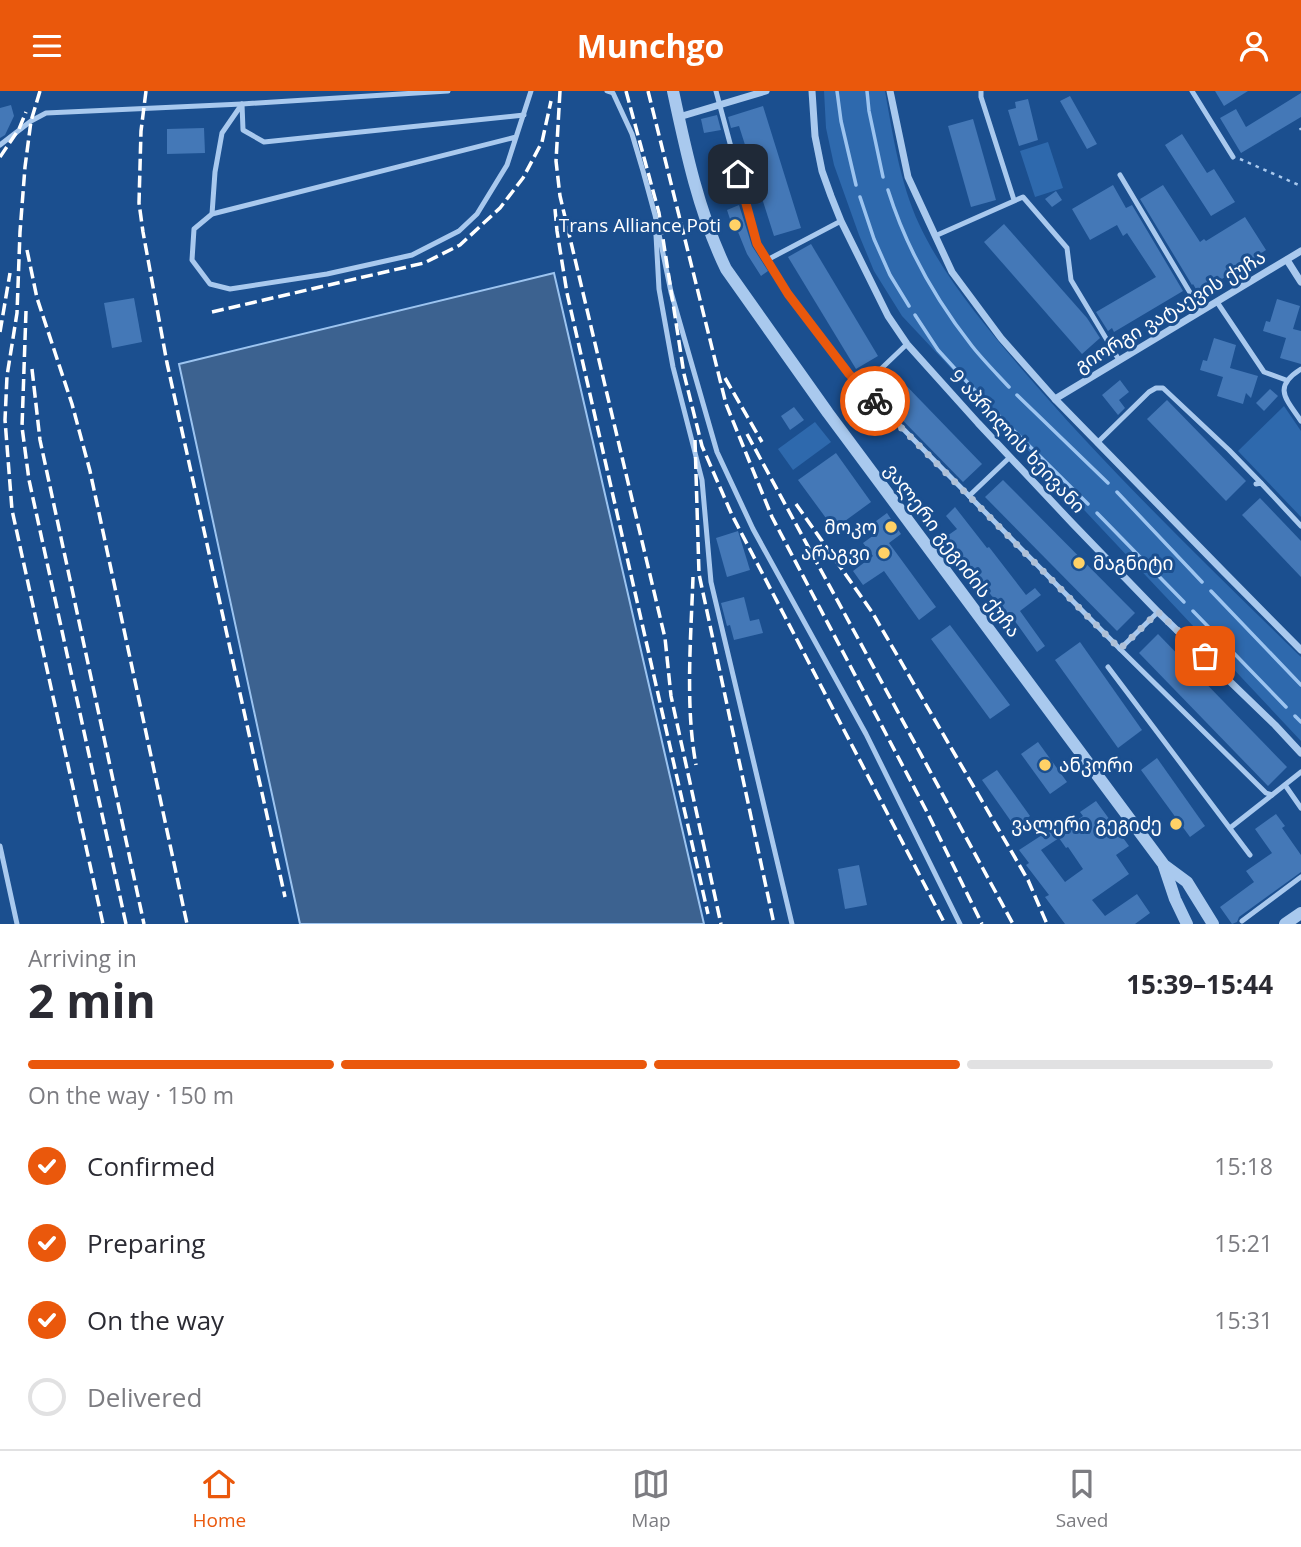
<!DOCTYPE html>
<meta charset="utf-8">
<style>
body{margin:0;font-family:"Open Sans","Noto Sans Georgian",sans-serif;background:#f7f7f7;color:#2b2b33;height:100vh;display:flex;flex-direction:column;font-size:26px;white-space:nowrap}
*{box-sizing:border-box;margin:0}
p{font-size:23px;color:#7c7c81}
.icon{flex:none;width:38px;height:38px;fill:none;stroke:currentColor;stroke-width:2;stroke-linecap:round;stroke-linejoin:round}
.map{position:relative;height:833px;overflow:hidden}
.panel{display:flex;flex-direction:column;background:#fff;flex:1}
.panel>*{flex:none}
.pin{position:absolute;display:grid;place-items:center;width:60px;height:60px;color:#fff;margin:-30px;border-radius:14px;box-shadow:0 4px 10px #0006}
.courier{position:absolute;display:grid;place-items:center;width:70px;height:70px;margin:-35px;border:5px solid #ea580c;border-radius:50%;background:#fff;color:#222;box-shadow:0 2px 9px #0007}
.headline em{font-style:normal;font-weight:700}
.headline div{display:flex;flex-direction:column-reverse}
.headline{display:flex;align-items:center;justify-content:space-between;height:119px;padding:0 28px}
h1{font-size:46px;font-weight:700;line-height:52px}
.bar{display:grid;grid-template-columns:repeat(4,1fr);gap:10px 7px;align-content:center;height:84px;padding:0 28px}
.bar i{height:9px;border-radius:5px;background:#e1e1e2}
.bar .selected{background:#ea580c}
.bar p{grid-column:span 4}
ol{padding:0 28px;list-style:none}
li{display:flex;align-items:center;gap:21px;height:77px}
li p{margin-inline-start:auto}
li .icon{padding:7px;border-radius:50%;background:#ea580c;color:#fff;stroke-width:4}
li:last-child{color:#7c7c81}
li i{width:38px;height:38px;border:4px solid #e1e1e2;border-radius:50%}
header{display:flex;justify-content:space-between;align-items:center;height:91px;padding:0 28px;background:#ea580c;color:#fff;font-size:32px;font-weight:700}
.dock{display:flex;justify-content:space-around;align-items:center;height:98px;border-top:2px solid #e1e1e2;background:#fff;font-size:19px;color:#7c7c81}
.dock a{display:grid;justify-items:center;gap:4px}
.dock .selected{color:#ea580c}
.map>svg:first-child{display:block}
.green{fill:#2e69ad}
.water{fill:#3c6290;stroke:#9cc4f0;stroke-width:2}
.lines{fill:none;stroke-linecap:round;stroke-linejoin:round}
.stream{stroke:#9cc4f0;stroke-width:3.5}
.building{fill:#4478b7;fill-rule:evenodd}
.path{stroke:#a9c9ee;stroke-width:2.5;stroke-dasharray:3.5 5;stroke-linecap:butt}
.service{stroke:#a9c9ee;stroke-width:5}
.minor{stroke:#a9c9ee;stroke-width:7}
.tertiary{stroke:#a9c9ee;stroke-width:12}
.rail{stroke:#fff;stroke-width:3.5;stroke-dasharray:12 5;stroke-linecap:butt}
.done{stroke:#afc1d8;stroke-width:7;stroke-dasharray:0 12.6}
.route{stroke:#ea580c;stroke-width:9}
.poi-dot{fill:#ffd166;stroke:#1b4f8f;stroke-width:2.5}
.labels{text-anchor:middle;stroke-width:6;stroke-linejoin:round;paint-order:stroke}
.poi-label{font-size:19px;fill:#fff;stroke:#1b4f8f;text-anchor:end}
.street-label{font-size:19px;fill:#fff;stroke:#1b4f8f}
</style>
<header><svg class="icon" aria-label="menu" viewBox="0 0 24 24"><path d="M4 6h16M4 12h16M4 18h16"/></svg>Munchgo<svg class="icon" aria-label="person" viewBox="0 0 24 24"><circle cx="12" cy="8" r="4"/><path d="M4 21q1-7 8-7t8 7"/></svg></header>
<div class="map">
<svg width="1301" height="833" viewBox="0 0 1301 833">
<rect width="100%" height="100%" fill="#1b4f8f"/>
<g class="green">
<path d="M 824,0 L 885,0 C 893,45 900,92 919,133 C 944,186 983,232 1020,276 C 1107,378 1205,472 1301,566 L 1301,650 L 902,225 L 874,180 L 859,144 L 834,74 L 826,37 Z"/>
<polygon points="1048,51 1063,97 1035,106 1020,60"/>
<polygon points="1284,315 1301,340 1301,426 1238,360"/>
<polygon points="815,331 831,351 793,379 778,358"/>
</g>
<polygon class="water" points="554,182 704,833 300,833 179,273"/>
<g class="lines">
<g class="stream">
<polyline points="837,0 841,30 856,94"/>
<polyline points="867,0 869,20 883,86"/>
<path d="M 888,99 C 906,156 935,208 972,255 C 983,269 996,282 1009,296"/>
<polyline points="860,106 874,148 890,184 909,215"/>
<polyline points="915,224 938,259 988,314"/>
<polyline points="1017,304 1108,392"/>
<polyline points="997,323 1088,413"/>
<polyline points="1117,401 1202,491"/>
<polyline points="1097,422 1184,511"/>
<polyline points="1211,500 1301,594"/>
<polyline points="1193,520 1286,616"/>
<polyline points="1295,625 1301,631"/>
</g>
</g>
<g class="building">
<polygon points="1215,0 1248,0 1224,15"/>
<polygon points="1301,2 1301,26 1241,62 1220,27 1236,18 1246,36"/>
<polygon points="1070,5 1097,53 1087,58 1060,10"/>
<polygon points="1028,8 1038,49 1019,55 1008,19 1016,17 1015,11"/>
<polygon points="11,14 14,25 5,44 0,47 0,17"/>
<polygon points="763,15 801,137 774,145 739,35 731,37 728,26"/>
<polygon points="717,24 721,39 704,42 701,28"/>
<polygon points="973,28 996,109 971,116 948,35"/>
<polygon points="204,37 205,62 167,63 167,38"/>
<polygon points="1182,43 1207,82 1214,78 1235,111 1211,125 1165,54"/>
<polygon points="1113,94 1126,117 1132,114 1183,200 1114,241 1112,237 1108,240 1096,221 1156,186 1127,142 1123,145 1117,134 1090,149 1072,118"/>
<polygon points="1163,94 1200,151 1204,148 1206,150 1245,126 1266,159 1199,203 1193,193 1192,194 1140,108"/>
<polygon points="1056,100 1062,109 1052,116 1045,108"/>
<polygon points="739,114 752,155 768,180 761,185 747,163 736,136 733,137 727,119"/>
<polygon points="1004,133 1087,227 1100,247 1082,263 984,151"/>
<polygon points="811,153 878,265 856,278 788,166"/>
<polygon points="134,207 142,251 112,257 104,212"/>
<polygon points="1277,208 1300,215 1293,238 1301,240 1301,273 1280,267 1286,247 1263,240 1266,230 1270,231"/>
<polygon points="1214,247 1236,254 1230,277 1258,285 1251,307 1246,302 1243,313 1217,305 1223,286 1200,279 1203,269 1207,270"/>
<polygon points="894,282 982,373 963,391 875,301"/>
<polygon points="1120,289 1129,301 1119,309 1125,317 1118,324 1102,304"/>
<polygon points="1270,298 1278,305 1264,320 1256,312"/>
<polygon points="1167,309 1246,390 1226,410 1147,328"/>
<polygon points="794,316 804,329 790,339 781,325"/>
<polygon points="836,362 871,411 834,438 798,389"/>
<polygon points="1003,389 1135,522 1117,540 985,406"/>
<polygon points="1260,407 1301,450 1301,486 1242,424"/>
<polygon points="955,416 987,457 989,456 1026,504 1035,497 1041,504 1020,520 1045,555 1037,561 1012,526 1009,528 967,472 965,474 951,456 953,454 947,445 957,438 946,425"/>
<polygon points="887,422 901,443 889,452 936,516 919,529 884,480 863,494 853,480 873,465 863,452 874,444 868,436"/>
<polygon points="738,440 750,479 727,486 716,447"/>
<polygon points="744,506 750,530 759,528 763,542 734,549 730,534 727,535 721,512"/>
<polygon points="950,534 1010,614 990,628 931,548"/>
<polygon points="1158,543 1287,676 1268,695 1139,562"/>
<polygon points="1080,551 1142,639 1118,657 1055,569"/>
<polygon points="1038,651 1067,691 1050,703 1021,663"/>
<polygon points="1157,667 1205,735 1190,746 1141,679"/>
<polygon points="997,679 1030,725 1015,736 982,689"/>
<path d="M 1096,710 L 1129,755 L 1116,764 L 1129,783 L 1092,809 L 1105,825 L 1137,803 L 1150,822 L 1135,833 L 1065,833 L 1045,806 L 1049,804 L 1026,774 L 1029,772 L 1019,759 L 1059,733 L 1063,739 L 1083,725 L 1080,721 ZM 1059,747 L 1066,757 L 1068,756 L 1083,778 L 1065,791 L 1041,759 Z"/>
<polygon points="1276,723 1285,735 1282,737 1301,764 1301,781 1239,826 1237,831 1232,833 1220,816 1254,791 1246,780 1272,762 1255,738"/>
<polygon points="859,774 867,814 845,818 838,778"/>
</g>
<g class="lines">
<g class="path">
<polyline points="1300,37 1301,39"/>
<polyline points="1240,68 1301,95"/>
</g>
<g class="service">
<polyline points="607,0 613,2 632,43 643,80 655,124 671,201 717,361 753,438 866,643 960,833"/>
<polyline points="716,0 757,153 788,203 849,283 1120,558"/>
<polyline points="981,0 981,6 1014,109"/>
<polyline points="1192,0 1233,66"/>
<polyline points="516,46 212,123 194,138 192,169 210,193 230,198 327,183 412,164 459,140 477,123 507,74 531,0"/>
<polyline points="0,54 31,30 46,22 242,13 448,0"/>
<polyline points="1120,84 1201,220"/>
<polyline points="212,123 215,81 222,42 242,13 243,39 264,51 524,24"/>
<polyline points="656,144 659,198 673,276 702,389 711,491 792,833"/>
<polyline points="935,145 1023,106 1067,157 1071,189 1119,269"/>
<polyline points="767,169 841,130"/>
<polyline points="1217,211 1264,281 1286,289"/>
<path d="M 1301,278 C 1272,296 1286,308 1301,330"/>
<polyline points="862,296 907,253"/>
<polyline points="1097,352 1149,301 1156,297 1163,297 1229,359 1261,392"/>
<polyline points="1256,393 1261,392 1301,435"/>
<polyline points="969,405 1010,366"/>
<polyline points="1158,521 1120,558 1266,702 1272,704 1301,681"/>
<polyline points="1108,576 1250,764"/>
<polyline points="1285,694 1301,717"/>
<polyline points="1230,737 1272,704"/>
<polyline points="0,755 17,833"/>
<polyline points="1242,830 1301,786"/>
</g>
<g class="minor">
<polyline points="812,0 815,45 822,80 831,105 841,130 888,225 907,253 978,332 1073,433 1158,521 1275,634 1301,662"/>
<polyline points="890,0 908,86 952,181 1001,247 1055,308 1222,479 1301,559"/>
<polyline points="679,26 766,0"/>
<polyline points="1287,169 1301,191"/>
<polyline points="1055,308 1301,160"/>
</g>
<g class="tertiary">
<path d="M 673,0 C 686,61 699,122 726,178 L 828,322 L 1164,774 L 1187,791 L 1213,833"/>
<polyline points="1164,775 1175,808 1187,833"/>
<polyline points="1285,833 1301,822"/>
</g>
<g class="rail">
<polyline points="40,0 31,30 25,76 20,141 17,222 7,285 5,329 12,419 103,833"/>
<polyline points="146,0 141,40 139,112 143,141 167,272 285,806"/>
<polyline points="560,0 556,70 560,105 665,547 671,605 721,833"/>
<polyline points="626,0 659,122 684,283 702,355 732,424 945,833"/>
<polyline points="648,0 726,313 772,426 927,721 982,833"/>
<polyline points="0,66 19,38 26,21"/>
<polyline points="555,118 557,140 567,202 708,823"/>
<polyline points="27,159 37,207 72,313 90,380 187,833"/>
<polyline points="26,220 22,336 29,389 126,833"/>
<polyline points="212,221 424,172 460,154 500,117 523,87 542,51 551,10"/>
<polyline points="0,241 10,182"/>
<polyline points="32,278 40,349 144,833"/>
<polyline points="725,287 762,351"/>
<polyline points="747,343 1013,833"/>
<polyline points="695,349 699,483 774,833"/>
<polyline points="796,413 872,521 1028,789 1047,833"/>
<path d="M 693,486 C 691,546 685,615 696,674"/>
</g>
</g>
<g class="lines">
<polyline class="done" points="875,310 1120,558 1158,521 1205,565"/>
<polyline class="route" points="738,83 757,153 788,203 849,283 875,310"/>
</g>
<g class="poi-dot">
<circle cx="735" cy="134" r="7"/>
<circle cx="891" cy="436" r="7"/>
<circle cx="884" cy="462" r="7"/>
<circle cx="1079" cy="472" r="7"/>
<circle cx="1045" cy="674" r="7"/>
<circle cx="1176" cy="733" r="7"/>
</g>
<g class="labels">
<g class="poi-label">
<text x="721" y="141">Trans Alliance Poti</text>
<text x="877" y="443">მოკო</text>
<text x="870" y="469">არაგვი</text>
<text x="1093" y="479" text-anchor="start">მაგნიტი</text>
<text x="1059" y="681" text-anchor="start">ანკორი</text>
<text x="1162" y="740">ვალერი გეგიძე</text>
</g>
<g class="street-label">
<text transform="translate(1170 220) rotate(-31)" y="7">გიორგი ვატაევის ქუჩა</text>
<text transform="translate(1018 350) rotate(47)" y="7">9 აპრილის ხეივანი</text>
<text transform="translate(953 459) rotate(53)" y="7">ვალერი გეგიძის ქუჩა</text>
</g>
</g>
</svg>
<div class="pin" style="left:1205px;top:565px;background:#ea580c"><svg class="icon" aria-label="bag" viewBox="0 0 24 24"><path d="M5 8h14l-1 12H6zM9 8a3 3 0 0 1 6 0"/></svg></div>
<div class="pin" style="left:738px;top:83px;background:#1f2937"><svg class="icon" aria-label="home" viewBox="0 0 24 24"><path d="M3 11l9-7 9 7M6 9v11h12V9"/></svg></div>
<div class="courier" style="left:875px;top:310px"><svg class="icon" aria-label="bike" viewBox="0 0 24 24"><circle cx="6" cy="16" r="4"/><circle cx="18" cy="16" r="4"/><path d="M6 16l4-8h5l3 8M10 8l3 8H6M13 5h3"/></svg></div>
</div>
<section class="panel">
<div class="headline"><div><h1>2 min</h1><p>Arriving in</p></div><em>15:39–15:44</em></div>
<div class="bar"><i class="selected"></i><i class="selected"></i><i class="selected"></i><i></i><p>On the way · 150 m</p></div>
<ol>
<li><svg class="icon" aria-label="check" viewBox="0 0 24 24"><path d="M5 12l5 5 9-10"/></svg>Confirmed<p>15:18</p></li>
<li><svg class="icon" aria-label="check" viewBox="0 0 24 24"><path d="M5 12l5 5 9-10"/></svg>Preparing<p>15:21</p></li>
<li><svg class="icon" aria-label="check" viewBox="0 0 24 24"><path d="M5 12l5 5 9-10"/></svg>On the way<p>15:31</p></li>
<li><i></i>Delivered</li>
</ol>
</section>
<nav class="dock">
<a class="selected"><svg class="icon" aria-label="home" viewBox="0 0 24 24"><path d="M3 11l9-7 9 7M6 9v11h12V9"/></svg>Home</a>
<a><svg class="icon" aria-label="map" viewBox="0 0 24 24"><path d="M3 6l6-2 6 2 6-2v14l-6 2-6-2-6 2zM9 4v14M15 6v14"/></svg>Map</a>
<a><svg class="icon" aria-label="saved" viewBox="0 0 24 24"><path d="M7 4h10v16l-5-4-5 4z"/></svg>Saved</a>
</nav>
